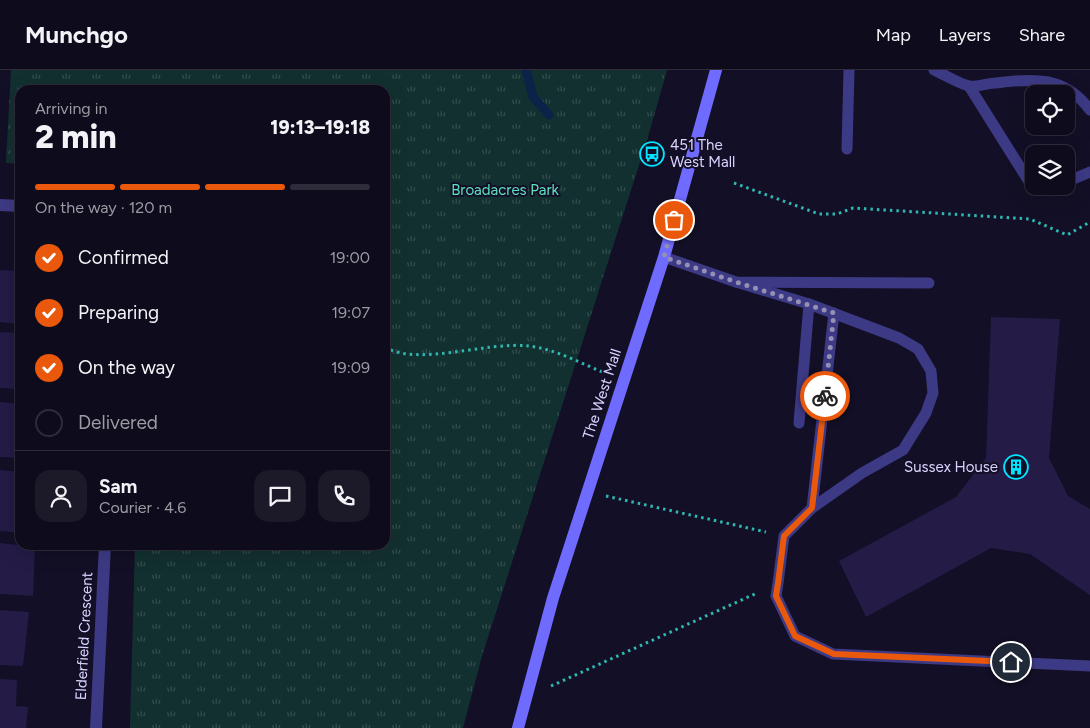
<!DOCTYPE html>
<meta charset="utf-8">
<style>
body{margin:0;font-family:Figtree,sans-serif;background:#1c1929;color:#f1f3f6;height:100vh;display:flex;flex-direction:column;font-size:19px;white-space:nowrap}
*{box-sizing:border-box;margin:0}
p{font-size:16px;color:#9b9ba3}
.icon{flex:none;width:28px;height:28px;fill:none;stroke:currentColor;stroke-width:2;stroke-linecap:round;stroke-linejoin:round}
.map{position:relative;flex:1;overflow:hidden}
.panel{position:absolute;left:15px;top:15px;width:375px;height:465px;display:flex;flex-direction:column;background:#0e0b1c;border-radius:15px;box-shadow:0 5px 20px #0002,0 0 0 1px #2e2b3b}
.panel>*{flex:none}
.buttons{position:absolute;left:1025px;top:15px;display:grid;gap:10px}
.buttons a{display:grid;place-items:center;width:50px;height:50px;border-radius:10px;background:#0e0b1c;box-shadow:0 5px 20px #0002,0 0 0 1px #2e2b3b;font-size:25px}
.pin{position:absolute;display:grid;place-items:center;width:42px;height:42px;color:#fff;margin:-21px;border:2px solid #fff;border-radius:50%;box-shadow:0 1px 5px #0007}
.courier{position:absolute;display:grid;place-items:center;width:50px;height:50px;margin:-25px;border:4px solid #ea580c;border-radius:50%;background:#fff;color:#222;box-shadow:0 1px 6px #0007}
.headline em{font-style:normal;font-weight:800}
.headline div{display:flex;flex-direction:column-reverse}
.headline{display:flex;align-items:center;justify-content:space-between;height:85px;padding:0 20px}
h1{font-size:32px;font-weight:800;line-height:38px}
.bar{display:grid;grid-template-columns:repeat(4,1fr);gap:8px 5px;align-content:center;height:60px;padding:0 20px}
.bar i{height:6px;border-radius:4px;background:#2e2b3b}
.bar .selected{background:#ea580c}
.bar p{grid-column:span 4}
.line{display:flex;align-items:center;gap:12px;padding:0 20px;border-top:1px solid #2e2b3b}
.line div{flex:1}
.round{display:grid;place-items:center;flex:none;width:52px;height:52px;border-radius:15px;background:#1c1929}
ol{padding:0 20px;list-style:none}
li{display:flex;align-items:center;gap:15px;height:55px}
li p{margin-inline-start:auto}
li .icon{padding:5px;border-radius:50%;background:#ea580c;color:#fff;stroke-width:4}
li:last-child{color:#9b9ba3}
li i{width:28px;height:28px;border:2px solid #2e2b3b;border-radius:50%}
header{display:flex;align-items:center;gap:30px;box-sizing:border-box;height:70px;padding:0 25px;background:#0e0b1c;border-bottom:1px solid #2e2b3b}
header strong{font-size:24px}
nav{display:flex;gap:28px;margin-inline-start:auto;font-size:18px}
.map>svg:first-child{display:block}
.park{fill:url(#park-tufts)}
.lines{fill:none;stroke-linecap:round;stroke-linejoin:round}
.stream{stroke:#0c2248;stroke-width:9}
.building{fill:#241b47}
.path{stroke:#2fb8b0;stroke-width:3;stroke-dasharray:2.5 4;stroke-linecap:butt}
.lane{stroke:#3d3a85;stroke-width:11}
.street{stroke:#3d3a85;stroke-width:12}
.secondary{stroke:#6f6bff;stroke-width:12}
.done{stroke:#948fb3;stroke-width:5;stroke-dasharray:0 9}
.route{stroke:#ea580c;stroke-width:6}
.labels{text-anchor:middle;stroke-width:4;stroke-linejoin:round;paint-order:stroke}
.poi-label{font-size:15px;fill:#d9d4ff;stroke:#130f26;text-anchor:start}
.park-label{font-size:15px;fill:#5fe0c0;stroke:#130f26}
.street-label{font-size:15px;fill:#d9d4ff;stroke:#130f26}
</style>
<header>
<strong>Munchgo</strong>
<nav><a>Map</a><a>Layers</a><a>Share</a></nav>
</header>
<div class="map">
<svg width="1090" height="658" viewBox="0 0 1090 658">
<defs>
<pattern id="park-tufts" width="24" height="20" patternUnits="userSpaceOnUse" patternTransform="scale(1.25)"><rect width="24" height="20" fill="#12302f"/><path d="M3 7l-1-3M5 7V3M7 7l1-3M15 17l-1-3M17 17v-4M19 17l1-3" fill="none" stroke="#344d4e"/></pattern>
</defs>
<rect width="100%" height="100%" fill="#130f26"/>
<polygon class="park" points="11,0 667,0 648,67 482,586 463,658 130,658 135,475 385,475 385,20 20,20 20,94 6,93"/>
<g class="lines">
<polyline class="stream" points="526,0 533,27 549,45"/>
</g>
<g class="building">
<polygon points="0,200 20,201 20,254 0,252"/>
<polygon points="991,247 1060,249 1049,388 1068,426 1090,439 1090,525 1030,484 991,478 866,547 839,491 956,427 986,388"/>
<polygon points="0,262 20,263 20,319 0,318"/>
<polygon points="0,332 20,334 20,388 0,387"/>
<polygon points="0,400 20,402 20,459 14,459 14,462 0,461"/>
<polygon points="0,473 35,477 33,526 0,524"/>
<polygon points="0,540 29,542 23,596 0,595"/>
<polygon points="0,609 17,610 16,636 28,637 26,658 0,658"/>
</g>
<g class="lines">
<g class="path">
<polyline points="734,113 819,144 837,144 853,138 1030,149 1067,165 1090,152"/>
<polyline points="385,249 385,263"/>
<path d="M 385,277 C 417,297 488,271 529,276 C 555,279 580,293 605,303"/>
<polyline points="606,426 766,462"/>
<polyline points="551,616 757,523"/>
</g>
<g class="lane">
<path d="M 934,0 C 943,4 960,14 969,16 C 977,17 988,13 996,13 C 1034,8 1065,6 1090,40"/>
<polyline points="969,16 1028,110 1034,110"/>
<polyline points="847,79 849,0"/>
<polyline points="1066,112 1090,102"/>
<polyline points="664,187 736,212 929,213"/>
<polyline points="736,212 809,234 899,268 918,279 931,301 933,323 926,343 903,380 862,403 812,438"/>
<polyline points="834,243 812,438 784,466 778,513 776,526 795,566 833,584 1090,596"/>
<polyline points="799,353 809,234"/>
</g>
<g class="street">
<polyline points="0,135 20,136"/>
<polyline points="96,658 105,475"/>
</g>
<polyline class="secondary" points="518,658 553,528 664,187 716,0"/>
</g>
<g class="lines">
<polyline class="done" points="674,150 664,187 736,212 834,243 825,326"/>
<polyline class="route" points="825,326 812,438 784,466 778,513 776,526 795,566 834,584 1011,592"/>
</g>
<defs>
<g id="bus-ring" transform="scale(1.25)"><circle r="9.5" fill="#130f26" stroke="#00e5ff" stroke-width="1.5"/><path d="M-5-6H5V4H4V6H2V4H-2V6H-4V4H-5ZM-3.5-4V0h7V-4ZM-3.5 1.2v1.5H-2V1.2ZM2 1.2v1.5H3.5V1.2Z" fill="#00e5ff"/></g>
<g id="building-ring" transform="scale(1.25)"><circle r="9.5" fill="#130f26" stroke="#00e5ff" stroke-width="1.5"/><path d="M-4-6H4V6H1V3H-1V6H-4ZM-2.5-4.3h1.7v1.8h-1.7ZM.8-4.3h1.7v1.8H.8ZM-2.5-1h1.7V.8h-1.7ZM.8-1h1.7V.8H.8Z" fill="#00e5ff"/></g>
</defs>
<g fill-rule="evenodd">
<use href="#bus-ring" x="652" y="84"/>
<use href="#building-ring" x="1016" y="397"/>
</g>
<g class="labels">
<g class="poi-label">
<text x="670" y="80">451 The<tspan x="670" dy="17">West Mall</tspan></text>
<text x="998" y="402" text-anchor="end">Sussex House</text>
</g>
<g class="park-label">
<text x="505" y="125">Broadacres Park</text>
</g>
<g class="street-label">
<text transform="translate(602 324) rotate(-72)" y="5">The West Mall</text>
<text transform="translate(84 566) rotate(-87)" y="5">Elderfield Crescent</text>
</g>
</g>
</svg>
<div class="buttons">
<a><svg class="icon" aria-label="locate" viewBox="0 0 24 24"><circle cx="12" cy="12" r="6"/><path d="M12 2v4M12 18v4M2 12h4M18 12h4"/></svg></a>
<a><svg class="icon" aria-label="layers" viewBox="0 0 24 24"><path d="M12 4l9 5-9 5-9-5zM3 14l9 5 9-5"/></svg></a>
</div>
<div class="pin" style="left:674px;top:150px;background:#ea580c"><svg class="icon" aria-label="bag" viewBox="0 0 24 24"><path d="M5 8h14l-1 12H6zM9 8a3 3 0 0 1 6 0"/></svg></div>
<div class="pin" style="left:1011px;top:592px;background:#1f2937"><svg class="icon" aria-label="home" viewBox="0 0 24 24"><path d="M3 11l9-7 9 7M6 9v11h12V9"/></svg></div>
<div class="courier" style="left:825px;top:326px"><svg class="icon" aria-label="bike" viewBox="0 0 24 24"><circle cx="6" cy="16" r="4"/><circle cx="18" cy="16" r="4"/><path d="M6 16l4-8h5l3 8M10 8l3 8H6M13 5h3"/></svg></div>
<section class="panel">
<div class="headline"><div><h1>2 min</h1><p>Arriving in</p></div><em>19:13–19:18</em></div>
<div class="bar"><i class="selected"></i><i class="selected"></i><i class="selected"></i><i></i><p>On the way · 120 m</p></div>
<ol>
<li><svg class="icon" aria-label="check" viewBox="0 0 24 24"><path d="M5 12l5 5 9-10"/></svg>Confirmed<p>19:00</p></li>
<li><svg class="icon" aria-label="check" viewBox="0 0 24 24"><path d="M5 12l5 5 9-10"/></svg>Preparing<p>19:07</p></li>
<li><svg class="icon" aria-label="check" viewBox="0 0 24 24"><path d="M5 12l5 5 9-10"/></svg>On the way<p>19:09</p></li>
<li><i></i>Delivered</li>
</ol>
<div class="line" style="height:90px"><a class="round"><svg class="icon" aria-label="person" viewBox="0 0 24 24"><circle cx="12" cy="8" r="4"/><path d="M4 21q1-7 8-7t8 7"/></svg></a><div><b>Sam</b><p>Courier · 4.6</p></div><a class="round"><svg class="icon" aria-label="chat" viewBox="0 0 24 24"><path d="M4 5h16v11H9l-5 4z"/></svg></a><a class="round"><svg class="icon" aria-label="phone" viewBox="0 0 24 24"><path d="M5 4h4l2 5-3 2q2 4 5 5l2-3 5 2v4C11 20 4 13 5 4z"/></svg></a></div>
</section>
</div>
